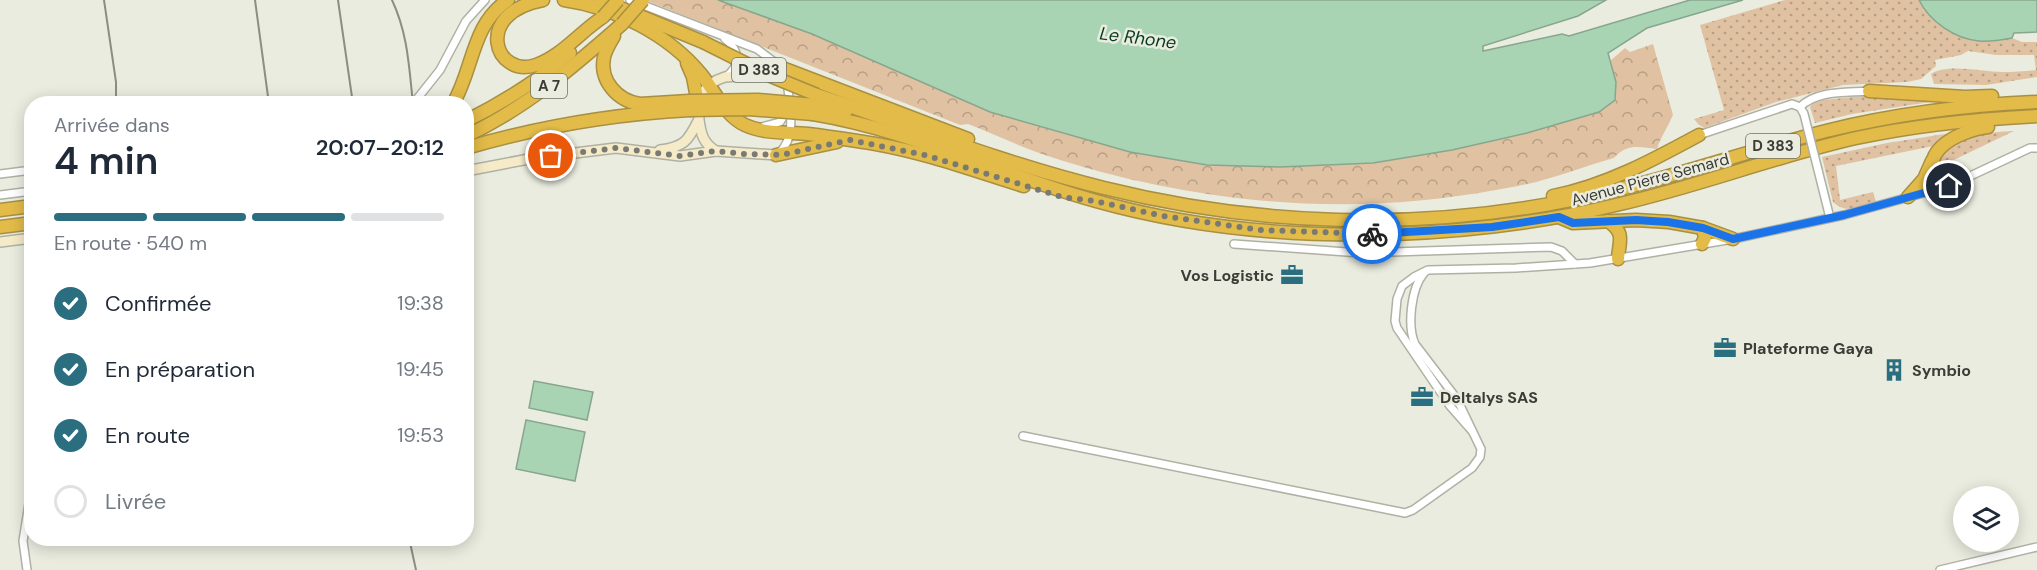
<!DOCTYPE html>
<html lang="fr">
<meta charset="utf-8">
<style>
body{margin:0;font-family:"DM Sans",sans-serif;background:#f2f2f3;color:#1f2937;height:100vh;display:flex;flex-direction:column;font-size:22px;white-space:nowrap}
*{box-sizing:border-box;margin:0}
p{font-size:20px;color:#747a83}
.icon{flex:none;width:33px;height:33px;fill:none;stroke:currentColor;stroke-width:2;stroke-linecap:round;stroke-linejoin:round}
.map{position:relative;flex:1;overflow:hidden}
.sheet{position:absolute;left:24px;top:96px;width:450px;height:450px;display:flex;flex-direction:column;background:#fff;border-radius:24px;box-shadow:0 3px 15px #0003}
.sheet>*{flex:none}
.tools{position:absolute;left:1953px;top:486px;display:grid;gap:12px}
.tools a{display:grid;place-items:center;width:66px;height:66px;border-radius:50%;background:#fff;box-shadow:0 3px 15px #0003;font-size:30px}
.pin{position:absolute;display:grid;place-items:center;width:51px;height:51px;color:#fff;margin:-26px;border:3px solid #fff;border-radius:50%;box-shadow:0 2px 6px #0007}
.courier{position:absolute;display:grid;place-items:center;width:60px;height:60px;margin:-30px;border:4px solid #1a73e8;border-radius:50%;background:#fff;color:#222;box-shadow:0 2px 8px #0007}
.overview em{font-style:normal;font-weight:600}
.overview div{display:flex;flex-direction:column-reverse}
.overview{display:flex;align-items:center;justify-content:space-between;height:102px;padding:0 30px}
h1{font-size:39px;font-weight:600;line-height:45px}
.bar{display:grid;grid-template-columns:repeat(4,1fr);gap:9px 6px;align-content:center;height:72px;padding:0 30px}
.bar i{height:8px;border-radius:4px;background:#e0e1e3}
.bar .selected{background:#2b6e7f}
.bar p{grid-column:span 4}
ol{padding:0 30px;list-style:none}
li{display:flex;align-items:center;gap:18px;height:66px}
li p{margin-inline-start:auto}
li .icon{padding:6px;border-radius:50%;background:#2b6e7f;color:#fff;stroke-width:4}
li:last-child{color:#747a83}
li i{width:33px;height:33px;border:3px solid #e0e1e3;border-radius:50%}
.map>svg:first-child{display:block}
.grass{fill:url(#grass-dots)}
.forest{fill:url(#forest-crowns)}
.water{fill:#a8d4b4;stroke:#88a68e;stroke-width:1.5}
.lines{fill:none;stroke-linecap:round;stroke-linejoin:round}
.street-casing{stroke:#afb1a4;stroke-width:10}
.secondary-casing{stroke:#afb1a4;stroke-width:12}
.highway-casing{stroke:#a88f42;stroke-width:15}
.street{stroke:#fff;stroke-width:7}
.secondary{stroke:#f6ebc8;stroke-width:9}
.highway{stroke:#e2bb48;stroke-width:12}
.rail{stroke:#8c8d85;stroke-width:2}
.street-bridge-casing{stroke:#afb1a4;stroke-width:10;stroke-linecap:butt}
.highway-bridge-casing{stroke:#a88f42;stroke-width:15;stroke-linecap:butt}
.street-bridge{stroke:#fff;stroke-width:7}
.highway-bridge{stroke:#e2bb48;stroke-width:12}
.done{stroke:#797a72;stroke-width:6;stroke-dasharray:0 10.8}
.route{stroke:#1a73e8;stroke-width:8}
.labels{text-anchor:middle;stroke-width:5;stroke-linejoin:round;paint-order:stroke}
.shield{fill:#eaecdf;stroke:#707169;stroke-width:1.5}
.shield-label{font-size:15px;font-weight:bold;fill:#3c3c37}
.street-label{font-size:16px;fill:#3c3c37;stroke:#eaecdf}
.poi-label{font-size:16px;font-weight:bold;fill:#3c3c37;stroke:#eaecdf;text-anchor:start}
.water-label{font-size:18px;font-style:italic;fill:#053c1f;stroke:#eaecdf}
</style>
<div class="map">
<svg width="2037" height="570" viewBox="0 0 2037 570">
<defs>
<pattern id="grass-dots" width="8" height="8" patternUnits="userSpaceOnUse" patternTransform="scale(1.5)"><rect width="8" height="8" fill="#e0c2a2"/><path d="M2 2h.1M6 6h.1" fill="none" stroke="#b79f85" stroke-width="1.8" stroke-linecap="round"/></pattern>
<pattern id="forest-crowns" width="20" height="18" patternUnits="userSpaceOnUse" patternTransform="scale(1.5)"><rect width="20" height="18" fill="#e0c2a2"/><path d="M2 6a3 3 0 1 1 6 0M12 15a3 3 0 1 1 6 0" fill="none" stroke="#b79f85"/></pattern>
</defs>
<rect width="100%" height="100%" fill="#eaecdf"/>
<g class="grass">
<path d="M 1785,0 L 1919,0 L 1924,10 L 1981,42 L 2012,38 L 2022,42 L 2037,42 L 2037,77 L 1986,85 L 1934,84 L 1931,74 C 1947,63 1983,72 2002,72 C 2013,72 2026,71 2036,70 L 2034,55 L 1996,55 L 1968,51 L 1961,55 L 1935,60 L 1936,66 L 1921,79 L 1907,82 L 1843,85 L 1776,102 L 1704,128 L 1698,124 L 1694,119 L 1724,110 L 1700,25 Z"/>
<polygon points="1882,94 1937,101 1852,114 1815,123 1810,107 1814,101"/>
<path d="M 2011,131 L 2014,131 L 1937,168 C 1936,135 1988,133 2011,131 Z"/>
<path d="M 1951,133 L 1933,146 L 1836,166 L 1840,200 L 1873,192 L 1876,202 C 1860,206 1847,215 1833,202 L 1822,157 L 1887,143 Z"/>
</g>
<path class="forest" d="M 645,0 L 718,0 L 812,34 L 990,112 L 1130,152 L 1207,165 L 1280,167 L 1373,163 L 1452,150 L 1527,133 L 1599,112 L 1615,100 L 1616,82 L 1610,61 L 1625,48 L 1630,52 L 1653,44 L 1673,115 C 1668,127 1661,136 1657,149 C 1639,147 1627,143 1614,158 C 1582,167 1550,180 1518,186 C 1466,196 1413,203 1360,204 C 1258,207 1144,188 1048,156 C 1020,147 995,134 968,124 L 960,125 Z"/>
<g class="water">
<polygon points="718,0 1606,0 1578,16 1483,46 1483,51 1562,34 1569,36 1690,0 1743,0 1647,28 1608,53 1616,82 1615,100 1599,112 1527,133 1452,150 1373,163 1280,167 1207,165 1130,152 990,112 812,34"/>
<path d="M 1919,0 L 2037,0 L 2037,32 L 2014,33 L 2012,38 C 2001,40 1989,42 1979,41 C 1955,39 1929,21 1919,0 Z"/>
<polygon points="534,381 593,392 587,420 529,408"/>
<polygon points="526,420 585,432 575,481 516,469"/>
</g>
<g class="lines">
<g class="street-casing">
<g id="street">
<polyline points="630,0 757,49 785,70"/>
<path d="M 725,39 C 740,50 741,65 726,77"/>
<polyline points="413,104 440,70 466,21 485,0"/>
<path d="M 1800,107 C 1817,90 1846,93 1869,91"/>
<polyline points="762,127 780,122 786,112"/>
<polyline points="1699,135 1792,104 1800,107 1804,114"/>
<path d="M 779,153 C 798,137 789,102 787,81"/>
<polyline points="1818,170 1830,218"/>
<polyline points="0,174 32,170"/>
<polyline points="0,195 32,191"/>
<polyline points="1234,244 1361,253 1551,247 1562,251 1575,264"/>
<polyline points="1472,431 1450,406 1397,328 1395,321 1397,299 1402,286 1414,277 1428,270 1516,268 1590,263 1733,239 1844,215 1949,186 2030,148 2037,148"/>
<path d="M 1023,436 L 1405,513 L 1413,510 L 1472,468 L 1480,457 L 1481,449 L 1457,399 L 1415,344 C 1407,326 1411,288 1424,273"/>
<polyline points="27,570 23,541 32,485"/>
<polyline points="1940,570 2037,547"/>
</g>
</g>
<g class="secondary-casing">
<g id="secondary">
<path d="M 660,150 C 684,147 688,141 698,121"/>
<path d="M 716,151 C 703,143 701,134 699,120 C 698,98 702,84 725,77 C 730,76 735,77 739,76 C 756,72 768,67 785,69"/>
<polyline points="466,171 534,158 616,148 680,156 716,151 776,155"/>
<polyline points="0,242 32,238"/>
</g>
</g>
<g class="highway-casing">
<g id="highway">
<path d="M 543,0 C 472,13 495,79 536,65 C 562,56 581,31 603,17"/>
<path d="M 564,0 C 615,7 669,35 701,74 C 715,91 725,116 745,125 C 764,134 788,132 808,134 C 831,137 853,140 876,144 C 927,153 975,171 1024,186"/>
<polyline points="601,0 703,42"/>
<path d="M 614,36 C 610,43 606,49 604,57 C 599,81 618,101 640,104 L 689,101"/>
<polyline points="687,63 693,77 698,103"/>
<polyline points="785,69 968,139"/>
<polyline points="1869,91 1965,97 1992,96"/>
<path d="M 817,95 C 912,127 1006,164 1104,188 C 1257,226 1417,231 1571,200 C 1658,183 1740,153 1826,131 C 1895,114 1966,105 2037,102"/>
<path d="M 453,104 C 474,68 471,25 508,0"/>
<polyline points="815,105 846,111"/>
<path d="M 813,114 C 911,130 1000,175 1096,201 C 1192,228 1296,237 1395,234 C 1471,231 1546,222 1620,204 C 1699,186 1776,156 1856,138 C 1916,125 1976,119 2037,116"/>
<path d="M 466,121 C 504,102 539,80 570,53"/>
<path d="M 466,136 C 526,108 573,67 622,24"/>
<path d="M 466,148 C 538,127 615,114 690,110"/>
<polyline points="776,155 837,142"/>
<path d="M 1949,186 C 1906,157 1959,130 1988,127"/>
<path d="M 1553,196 C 1605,186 1653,160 1699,135"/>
<polyline points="1908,197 1924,179 1932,161"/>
<polyline points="0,210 32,206"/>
<polyline points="1559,217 1573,223 1636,220 1669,222 1703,228 1733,239"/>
<path d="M 1608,221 C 1626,234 1619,240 1618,259"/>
<polyline points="0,227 32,223"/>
<polyline points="1702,244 1705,238 1703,228"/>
</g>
</g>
<use href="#street" class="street"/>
<use href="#secondary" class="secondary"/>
<use href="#highway" class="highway"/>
<g class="rail">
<polyline points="104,0 116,82 116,104"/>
<polyline points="255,0 269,104"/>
<polyline points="338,0 353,104"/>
<path d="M 392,0 C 408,34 409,67 413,104"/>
<polyline points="409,538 416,570"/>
</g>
<g class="street-bridge-casing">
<polyline id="street-bridge" points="1804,114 1818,170"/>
</g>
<g class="highway-bridge-casing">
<g id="highway-bridge">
<polyline points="603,17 618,0"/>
<polyline points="622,24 643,0"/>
<polyline points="703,42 773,77 817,95"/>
<polyline points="689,101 758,100 815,105"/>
<polyline points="690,110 748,109 813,114"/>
</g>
</g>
<use href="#street-bridge" class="street-bridge"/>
<use href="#highway-bridge" class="highway-bridge"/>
</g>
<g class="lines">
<polyline class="done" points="551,156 616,148 680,156 716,151 744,154 781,155 850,140 925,155 1062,197 1095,201 1163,216 1261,230 1372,234"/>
<polyline class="route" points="1372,234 1492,227 1559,217 1573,223 1636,220 1668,222 1703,228 1733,239 1844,215 1949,186"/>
</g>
<defs>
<g id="office-bare" transform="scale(1.8)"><path d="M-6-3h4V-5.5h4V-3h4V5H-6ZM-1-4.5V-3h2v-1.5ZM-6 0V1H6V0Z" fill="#2b6e7f" stroke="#eaecdf" stroke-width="2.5" paint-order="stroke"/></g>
<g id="building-bare" transform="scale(1.8)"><path d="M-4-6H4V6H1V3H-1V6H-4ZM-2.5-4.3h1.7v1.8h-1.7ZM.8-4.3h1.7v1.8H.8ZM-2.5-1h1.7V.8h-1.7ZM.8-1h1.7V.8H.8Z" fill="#2b6e7f" stroke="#eaecdf" stroke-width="2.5" paint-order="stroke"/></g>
</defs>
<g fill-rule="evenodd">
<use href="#office-bare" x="1292" y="275"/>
<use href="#office-bare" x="1725" y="348"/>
<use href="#building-bare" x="1894" y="370"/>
<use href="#office-bare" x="1422" y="397"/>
</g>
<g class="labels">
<g class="shield">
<rect x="732" y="58" width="54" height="24" rx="4.5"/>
<rect x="531" y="74" width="36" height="24" rx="4.5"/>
<rect x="1746" y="134" width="54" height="24" rx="4.5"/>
</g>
<g class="shield-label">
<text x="759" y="75">D 383</text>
<text x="549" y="91">A 7</text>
<text x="1773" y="151">D 383</text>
</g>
<g class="street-label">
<text transform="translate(1650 179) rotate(-15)" y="6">Avenue Pierre Semard</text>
</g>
<g class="poi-label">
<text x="1274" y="281" text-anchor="end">Vos Logistic</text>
<text x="1743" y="354">Plateforme Gaya</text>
<text x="1912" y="376">Symbio</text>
<text x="1440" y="403">Deltalys SAS</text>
</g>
<g class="water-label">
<text transform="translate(1138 38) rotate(7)" y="6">Le Rhone</text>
</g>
</g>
</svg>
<div class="tools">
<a><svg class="icon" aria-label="layers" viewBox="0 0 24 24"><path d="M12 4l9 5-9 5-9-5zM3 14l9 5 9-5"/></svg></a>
</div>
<div class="pin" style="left:551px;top:156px;background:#ea580c"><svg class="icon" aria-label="bag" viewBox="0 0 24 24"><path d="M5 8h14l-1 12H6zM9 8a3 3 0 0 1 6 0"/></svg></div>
<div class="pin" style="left:1949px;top:186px;background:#1f2937"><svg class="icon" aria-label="home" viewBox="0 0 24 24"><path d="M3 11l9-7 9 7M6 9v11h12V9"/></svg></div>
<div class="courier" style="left:1372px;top:234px"><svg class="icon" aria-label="bike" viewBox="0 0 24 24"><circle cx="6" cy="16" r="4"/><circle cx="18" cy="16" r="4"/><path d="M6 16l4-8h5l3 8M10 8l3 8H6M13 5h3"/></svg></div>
<section class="sheet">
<div class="overview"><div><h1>4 min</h1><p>Arrivée dans</p></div><em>20:07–20:12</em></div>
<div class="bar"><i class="selected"></i><i class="selected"></i><i class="selected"></i><i></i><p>En route · 540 m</p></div>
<ol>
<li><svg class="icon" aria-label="check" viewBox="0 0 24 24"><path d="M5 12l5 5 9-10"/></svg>Confirmée<p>19:38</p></li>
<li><svg class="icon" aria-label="check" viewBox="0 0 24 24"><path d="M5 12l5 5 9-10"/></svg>En préparation<p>19:45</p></li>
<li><svg class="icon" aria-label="check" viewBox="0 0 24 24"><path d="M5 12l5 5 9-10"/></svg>En route<p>19:53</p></li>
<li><i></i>Livrée</li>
</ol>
</section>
</div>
